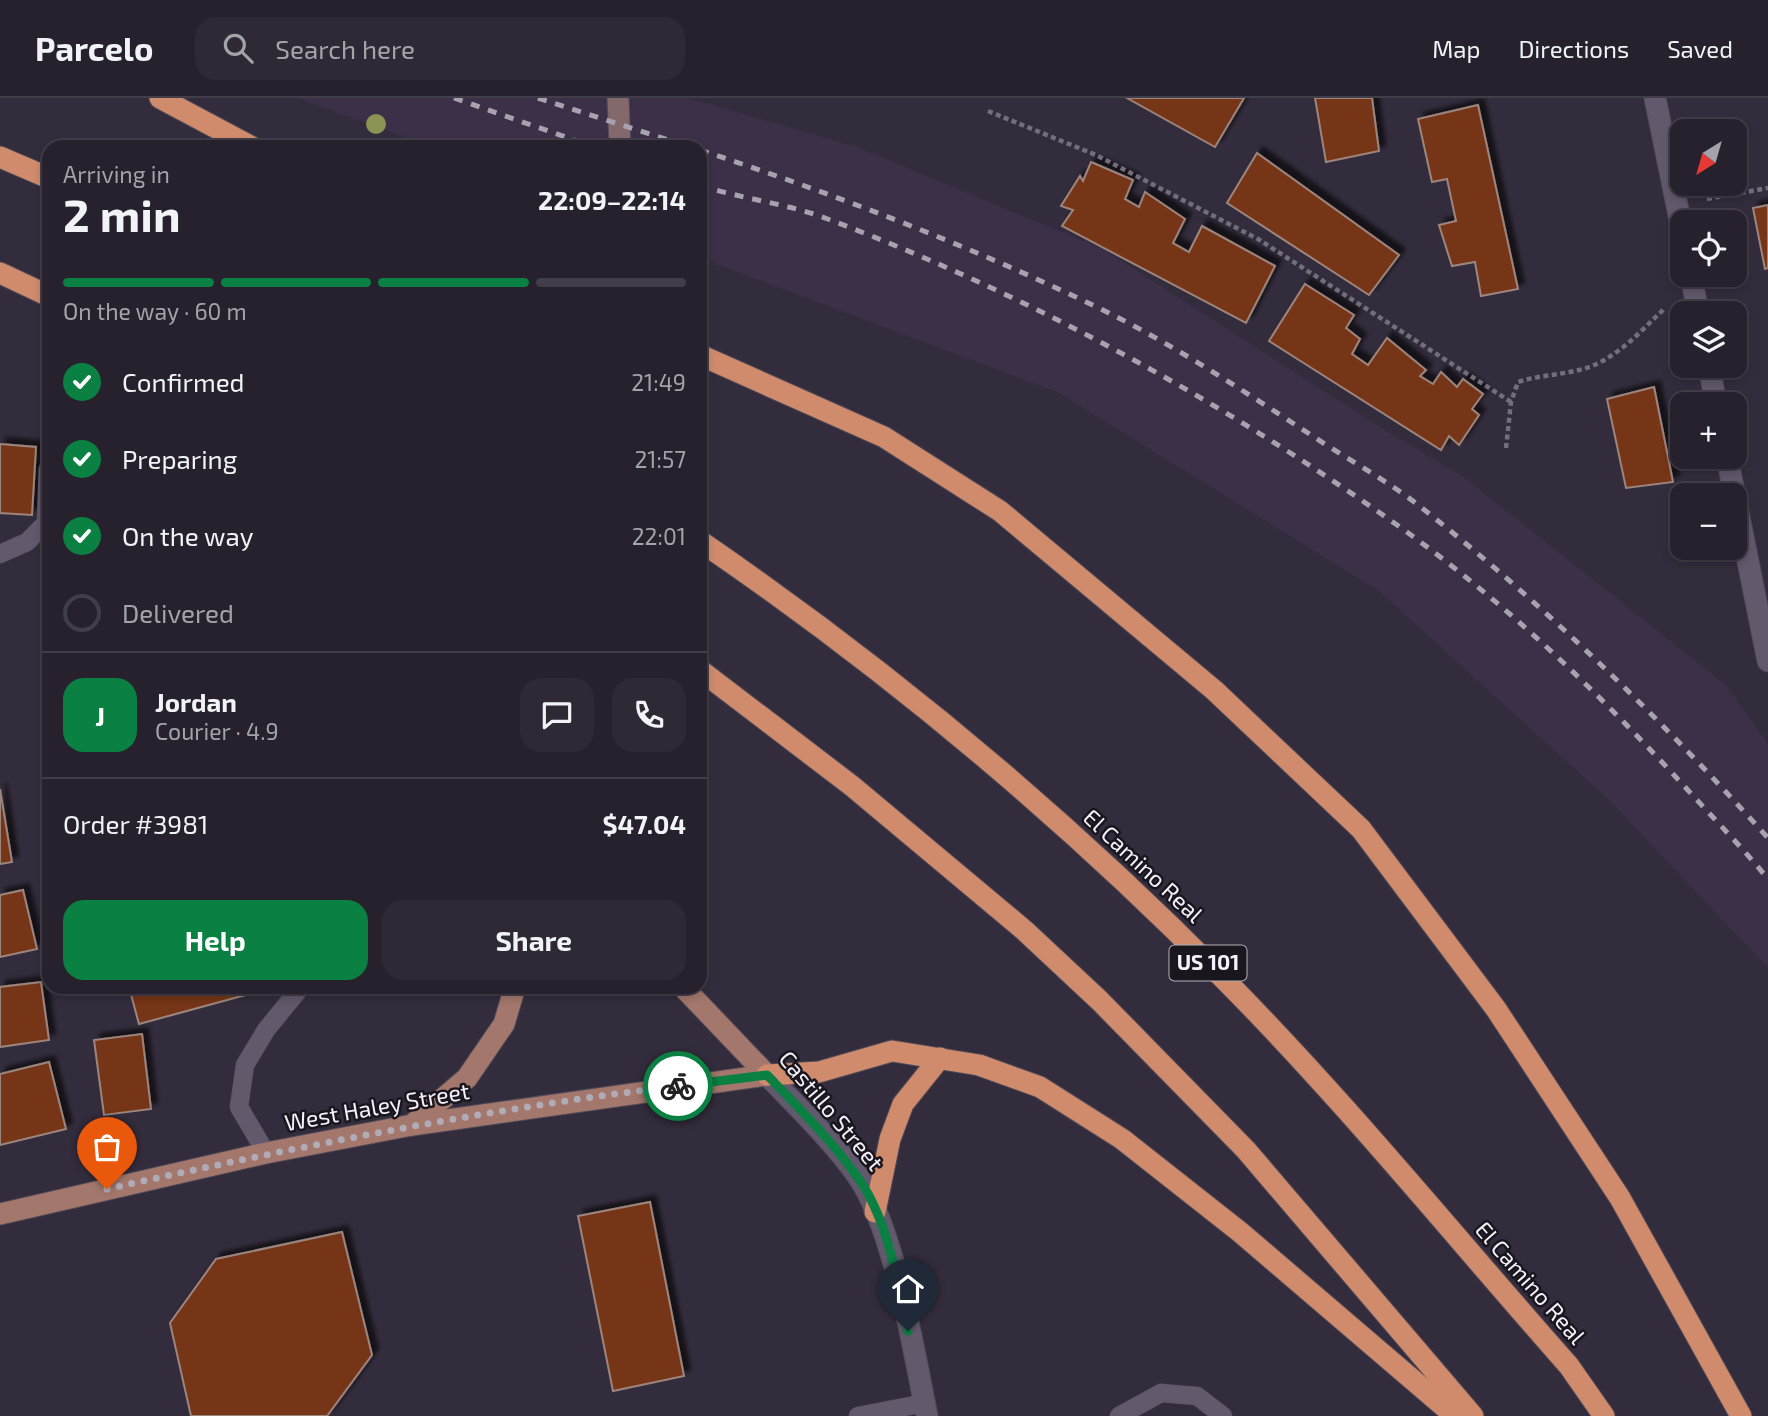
<!DOCTYPE html>
<meta charset="utf-8">
<style>
body{margin:0;font-family:"Exo 2",sans-serif;background:#2e2935;color:#f1f3f6;height:100vh;display:flex;flex-direction:column;font-size:26px;white-space:nowrap}
*{box-sizing:border-box;margin:0}
p{font-size:23px;color:#a4a3aa}
.icon{flex:none;width:38px;height:38px;fill:none;stroke:currentColor;stroke-width:2;stroke-linecap:round;stroke-linejoin:round}
.map{position:relative;flex:1;overflow:hidden}
.sheet{position:absolute;left:42px;top:42px;width:665px;height:854px;display:flex;flex-direction:column;background:#26212d;border-radius:21px;box-shadow:0 4px 10px #0003,0 0 0 2px #423e49}
.sheet>*{flex:none}
.needle{width:46px;rotate:217deg}
.buttons{position:absolute;left:1670px;top:21px;display:grid;gap:14px}
.buttons a{display:grid;place-items:center;width:77px;height:77px;border-radius:14px;background:#26212d;box-shadow:0 4px 10px #0003,0 0 0 2px #423e49;font-size:35px}
.pin{position:absolute;display:grid;place-items:center;width:60px;height:60px;color:#fff;margin:-72px -30px;border-radius:50% 50% 50% 0;rotate:-45deg;box-shadow:0 0 7px #0007}
.pin .icon{rotate:45deg}
.courier{position:absolute;display:grid;place-items:center;width:70px;height:70px;margin:-35px;border:5px solid #0b8043;border-radius:50%;background:#fff;color:#222;box-shadow:0 2px 9px #0007}
.overview em{font-style:normal;font-weight:700}
.overview div{display:flex;flex-direction:column-reverse}
.overview{display:flex;align-items:center;justify-content:space-between;height:119px;padding:0 21px}
h1{font-size:46px;font-weight:700;line-height:52px}
.bar{display:grid;grid-template-columns:repeat(4,1fr);gap:10px 7px;align-content:center;height:84px;padding:0 21px}
.bar i{height:9px;border-radius:5px;background:#423e49}
.bar .current{background:#0b8043}
.bar p{grid-column:span 4}
.line{display:flex;align-items:center;gap:18px;padding:0 21px;border-top:2px solid #423e49}
.line div{flex:1}
.round{display:grid;place-items:center;flex:none;width:74px;height:74px;border-radius:21px;background:#2e2935}
ol{padding:0 21px;list-style:none}
li{display:flex;align-items:center;gap:21px;height:77px}
li p{margin-inline-start:auto}
li .icon{padding:7px;border-radius:50%;background:#0b8043;color:#fff;stroke-width:4}
li:last-child{color:#a4a3aa}
li i{width:38px;height:38px;border:4px solid #423e49;border-radius:50%}
.button{display:flex;gap:14px;margin-top:auto;padding:14px 21px}
.button a{flex:1;height:80px;border-radius:21px;background:#0b8043;color:#fff;font-size:28px;font-weight:700;line-height:80px;text-align:center}
.button a+a{background:#2e2935;color:#f1f3f6}
header{display:flex;align-items:center;gap:42px;box-sizing:border-box;height:98px;padding:0 35px;background:#26212d;border-bottom:2px solid #423e49}
header strong{font-size:33px}
nav{display:flex;gap:38px;margin-inline-start:auto;font-size:24px}
.search{width:490px;height:63px;background:#2e2935;display:flex;align-items:center;gap:18px;box-sizing:border-box;padding:0 24px;border-radius:21px;color:#a4a3aa;font-size:26px}
.map>svg:first-child{display:block}
.built{fill:#3b3047}
.building{fill:#753418;stroke:#9c857c;stroke-width:2;filter:url(#shadow)}
.lines{fill:none;stroke-linecap:round;stroke-linejoin:round}
.lane-casing{stroke:#4f4957;stroke-width:19}
.street-casing{stroke:#4f4957;stroke-width:23}
.secondary-casing{stroke:#4f4957;stroke-width:23}
.primary-casing{stroke:#4f4957;stroke-width:23}
.highway-casing{stroke:#4f4957;stroke-width:23}
.path{stroke:#746e7c;stroke-width:4.5;stroke-dasharray:5 3.5;stroke-linecap:butt}
.lane{stroke:#62596c;stroke-width:18}
.street{stroke:#62596c;stroke-width:21}
.secondary{stroke:#83686c;stroke-width:21}
.primary{stroke:#a3776b;stroke-width:21}
.highway{stroke:#cf8b6b;stroke-width:21}
.rail{stroke:#a8a2af;stroke-width:5;stroke-dasharray:9 9;stroke-linecap:butt}
.tree{fill:#8c9354}
.done{stroke:#b1abb8;stroke-width:7;stroke-dasharray:0 12.6}
.route{stroke:#0b8043;stroke-width:9}
.labels{text-anchor:middle;stroke-width:5;stroke-linejoin:round;paint-order:stroke}
.shield{fill:#19161d;stroke:#b3afb8;stroke-width:2}
.shield-label{font-size:21px;font-weight:bold;fill:#f5f0fb}
.street-label{font-size:23px;fill:#f5f0fb;stroke:#19161d}
</style>
<header>
<strong>Parcelo</strong>
<div class="search"><svg class="icon" aria-label="search" viewBox="0 0 24 24"><circle cx="10" cy="10" r="6"/><path d="M15 15l6 6"/></svg>Search here</div>
<nav><a>Map</a><a>Directions</a><a>Saved</a></nav>
</header>
<div class="map">
<svg width="1768" height="1318" viewBox="0 0 1768 1318">
<defs>
<filter id="shadow"><feDropShadow dx="6" dy="-6" stdDeviation="2" flood-color="#0009"/></filter>
</defs>
<rect width="100%" height="100%" fill="#332c3c"/>
<polygon class="built" points="297,0 689,0 857,49 1103,151 1383,331 1465,380 1726,587 1768,646 1768,870 1610,703 1379,493 1059,295 700,160 700,49 432,49"/>
<g class="building">
<polygon points="1127,0 1244,0 1215,49"/>
<polygon points="1315,0 1372,0 1379,53 1326,64"/>
<polygon points="1478,7 1518,191 1481,198 1475,164 1452,168 1439,127 1456,123 1447,81 1432,84 1418,21"/>
<polygon points="1257,55 1399,157 1369,197 1227,105"/>
<polygon points="1091,64 1133,82 1125,101 1139,109 1145,94 1185,121 1173,145 1189,154 1202,128 1275,168 1246,225 1062,128 1073,112 1061,108 1080,78 1083,83"/>
<polygon points="1768,107 1768,170 1765,171 1753,110"/>
<polygon points="1305,186 1354,217 1346,230 1360,241 1352,256 1368,267 1387,240 1426,272 1420,278 1433,286 1441,274 1457,289 1463,281 1483,296 1472,311 1479,317 1459,347 1449,338 1441,352 1269,243"/>
<polygon points="1654,289 1673,384 1626,390 1607,301"/>
<polygon points="0,346 36,349 32,417 0,415"/>
<polygon points="0,691 12,764 0,766"/>
<polygon points="23,792 37,851 0,859 0,797"/>
<polygon points="41,884 49,942 0,949 0,889"/>
<polygon points="129,889 275,889 139,926"/>
<polygon points="142,936 151,1011 104,1017 94,942"/>
<polygon points="49,964 66,1031 0,1047 0,976"/>
<polygon points="650,1104 684,1278 613,1293 578,1118"/>
<polygon points="342,1134 372,1257 327,1318 191,1318 170,1225 216,1161"/>
</g>
<g class="lines">
<g class="lane-casing">
<g id="lane">
<polyline points="0,456 27,444 46,425 48,371"/>
<polyline points="266,1055 239,1009 245,967 266,932 301,889"/>
<polyline points="858,1318 925,1305"/>
<polyline points="1119,1318 1161,1295 1197,1298 1223,1318"/>
</g>
</g>
<g class="street-casing">
<g id="street">
<polyline points="1655,0 1682,132"/>
<polyline points="1691,177 1698,215"/>
<polyline points="1709,268 1716,306"/>
<polyline points="1727,359 1768,563"/>
<path d="M 767,977 C 798,1009 831,1041 857,1077 C 894,1129 914,1254 927,1318"/>
</g>
</g>
<g class="secondary-casing">
<polyline id="secondary" points="618,0 620,49"/>
</g>
<g class="primary-casing">
<g id="primary">
<polyline points="683,889 767,977"/>
<polyline points="412,1027 467,980 504,926 515,889"/>
<polyline points="0,1116 266,1055 412,1027 767,977"/>
</g>
</g>
<g class="highway-casing">
<g id="highway">
<polyline points="160,0 252,49"/>
<polyline points="0,59 49,80"/>
<polyline points="0,175 49,198"/>
<polyline points="700,257 884,339 1000,413 1214,592 1361,731 1496,911 1620,1100 1741,1318"/>
<path d="M 700,443 C 887,571 1064,719 1223,880 C 1345,1003 1454,1138 1569,1268 L 1604,1318"/>
<polyline points="700,572 852,688 1024,832 1100,903 1246,1052 1473,1318"/>
<polyline points="767,977 819,974 892,953 979,967 1040,989 1122,1041 1240,1134 1455,1318"/>
<polyline points="875,1114 890,1041 903,1006 940,960"/>
</g>
</g>
<g class="path">
<polyline points="988,13 1096,57 1258,141 1511,304"/>
<polyline points="1707,101 1768,90"/>
<path d="M 1506,350 L 1511,304 L 1518,284 C 1542,276 1569,277 1592,268 C 1621,256 1642,232 1664,211"/>
</g>
<use href="#lane" class="lane"/>
<use href="#street" class="street"/>
<use href="#secondary" class="secondary"/>
<use href="#primary" class="primary"/>
<use href="#highway" class="highway"/>
<g class="rail">
<polyline points="454,0 594,49"/>
<polyline points="538,0 690,49"/>
<path d="M 700,52 C 837,97 973,149 1103,212 C 1174,247 1242,292 1308,335 C 1345,360 1387,382 1422,410 C 1547,509 1661,621 1768,740"/>
<path d="M 700,87 C 741,101 785,105 825,120 C 1028,196 1221,302 1397,427 C 1503,502 1598,594 1685,689 C 1713,720 1742,749 1768,781"/>
</g>
</g>
<circle class="tree" cx="376" cy="26" r="10"/>
<g class="lines">
<path class="done" d="M 107,1091 C 296,1049 485,1011 678,988"/>
<path class="route" d="M 678,988 L 767,977 C 798,1009 830,1041 856,1077 C 888,1120 897,1182 908,1233"/>
</g>
<g class="labels">
<rect class="shield" x="1169.5" y="847.5" width="77" height="35" rx="5"/>
<g class="shield-label">
<text x="1208" y="872">US 101</text>
</g>
<g class="street-label">
<text transform="translate(1143 768) rotate(43)" y="8">El Camino Real</text>
<text transform="translate(377 1009) rotate(-10)" y="8">West Haley Street</text>
<text transform="translate(831 1013) rotate(50)" y="8">Castillo Street</text>
<text transform="translate(1530 1185) rotate(49)" y="8">El Camino Real</text>
</g>
</g>
</svg>
<div class="buttons">
<a><svg class="needle" viewBox="-14 -14 28 28"><path d="M0-13l5 13h-10z" fill="#e53935"/><path d="M0 13l5-13h-10z" fill="#a4a3aa"/></svg></a>
<a><svg class="icon" aria-label="locate" viewBox="0 0 24 24"><circle cx="12" cy="12" r="6"/><path d="M12 2v4M12 18v4M2 12h4M18 12h4"/></svg></a>
<a><svg class="icon" aria-label="layers" viewBox="0 0 24 24"><path d="M12 4l9 5-9 5-9-5zM3 14l9 5 9-5"/></svg></a>
<a>+</a>
<a>−</a>
</div>
<div class="pin" style="left:107px;top:1091px;background:#ea580c"><svg class="icon" aria-label="bag" viewBox="0 0 24 24"><path d="M5 8h14l-1 12H6zM9 8a3 3 0 0 1 6 0"/></svg></div>
<div class="pin" style="left:908px;top:1233px;background:#1f2937"><svg class="icon" aria-label="home" viewBox="0 0 24 24"><path d="M3 11l9-7 9 7M6 9v11h12V9"/></svg></div>
<div class="courier" style="left:678px;top:988px"><svg class="icon" aria-label="bike" viewBox="0 0 24 24"><circle cx="6" cy="16" r="4"/><circle cx="18" cy="16" r="4"/><path d="M6 16l4-8h5l3 8M10 8l3 8H6M13 5h3"/></svg></div>
<section class="sheet">
<div class="overview"><div><h1>2 min</h1><p>Arriving in</p></div><em>22:09–22:14</em></div>
<div class="bar"><i class="current"></i><i class="current"></i><i class="current"></i><i></i><p>On the way · 60 m</p></div>
<ol>
<li><svg class="icon" aria-label="check" viewBox="0 0 24 24"><path d="M5 12l5 5 9-10"/></svg>Confirmed<p>21:49</p></li>
<li><svg class="icon" aria-label="check" viewBox="0 0 24 24"><path d="M5 12l5 5 9-10"/></svg>Preparing<p>21:57</p></li>
<li><svg class="icon" aria-label="check" viewBox="0 0 24 24"><path d="M5 12l5 5 9-10"/></svg>On the way<p>22:01</p></li>
<li><i></i>Delivered</li>
</ol>
<div class="line" style="height:126px"><b class="round" style="background:#0b8043;color:#fff">J</b><div><b>Jordan</b><p>Courier · 4.9</p></div><a class="round"><svg class="icon" aria-label="chat" viewBox="0 0 24 24"><path d="M4 5h16v11H9l-5 4z"/></svg></a><a class="round"><svg class="icon" aria-label="phone" viewBox="0 0 24 24"><path d="M5 4h4l2 5-3 2q2 4 5 5l2-3 5 2v4C11 20 4 13 5 4z"/></svg></a></div>
<div class="line" style="height:91px"><div>Order #3981</div><b>$47.04</b></div>
<div class="button"><a>Help</a><a>Share</a></div>
</section>
</div>
